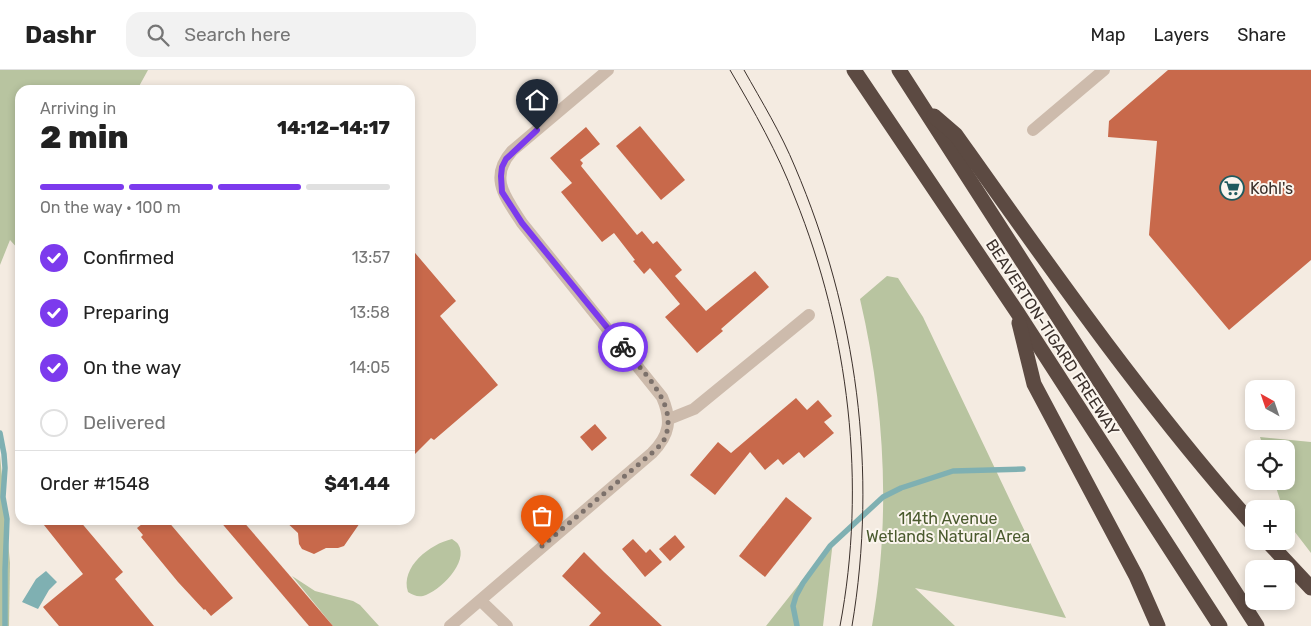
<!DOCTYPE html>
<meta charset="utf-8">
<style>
body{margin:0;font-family:Rubik,sans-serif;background:#f2f2f2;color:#222;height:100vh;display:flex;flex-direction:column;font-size:19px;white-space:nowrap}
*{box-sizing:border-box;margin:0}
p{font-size:16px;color:#767676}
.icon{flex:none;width:28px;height:28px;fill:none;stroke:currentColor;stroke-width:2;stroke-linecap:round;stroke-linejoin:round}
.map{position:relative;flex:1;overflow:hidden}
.side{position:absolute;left:15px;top:15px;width:400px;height:440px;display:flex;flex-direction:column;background:#fff;border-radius:15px;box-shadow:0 2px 8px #0003}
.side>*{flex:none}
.needle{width:32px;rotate:320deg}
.buttons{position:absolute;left:1245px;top:310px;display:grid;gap:10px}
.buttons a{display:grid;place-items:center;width:50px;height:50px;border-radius:10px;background:#fff;box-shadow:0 2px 8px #0003;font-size:25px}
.pin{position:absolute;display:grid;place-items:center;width:42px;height:42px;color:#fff;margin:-51px -21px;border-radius:50% 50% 50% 0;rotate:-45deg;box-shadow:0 0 5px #0007}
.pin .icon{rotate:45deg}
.courier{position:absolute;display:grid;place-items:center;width:50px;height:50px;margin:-25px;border:4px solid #7c3aed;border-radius:50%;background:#fff;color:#222;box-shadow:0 1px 6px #0007}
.overview em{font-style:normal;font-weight:800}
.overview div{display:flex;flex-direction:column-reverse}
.overview{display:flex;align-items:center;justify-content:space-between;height:85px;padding:0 25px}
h1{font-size:32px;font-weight:800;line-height:38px}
.bar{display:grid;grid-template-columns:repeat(4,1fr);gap:8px 5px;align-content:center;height:60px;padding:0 25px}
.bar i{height:6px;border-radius:4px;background:#e0e0e0}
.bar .on{background:#7c3aed}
.bar p{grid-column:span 4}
.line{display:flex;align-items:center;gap:12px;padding:0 25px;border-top:1px solid #e0e0e0}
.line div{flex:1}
ol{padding:0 25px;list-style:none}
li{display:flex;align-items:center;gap:15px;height:55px}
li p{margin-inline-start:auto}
li .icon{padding:5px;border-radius:50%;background:#7c3aed;color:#fff;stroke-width:4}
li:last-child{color:#767676}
li i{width:28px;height:28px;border:2px solid #e0e0e0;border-radius:50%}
header{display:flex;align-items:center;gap:30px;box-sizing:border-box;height:70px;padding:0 25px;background:#fff;border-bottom:1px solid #e0e0e0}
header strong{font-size:24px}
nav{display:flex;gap:28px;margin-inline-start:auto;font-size:18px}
.search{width:350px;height:45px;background:#f2f2f2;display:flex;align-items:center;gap:12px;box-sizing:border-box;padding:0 18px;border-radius:15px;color:#767676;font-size:19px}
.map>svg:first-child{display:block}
.green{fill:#b8c4a0}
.water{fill:#7fb0b2}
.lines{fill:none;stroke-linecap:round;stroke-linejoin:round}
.stream{stroke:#7fb0b2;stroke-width:5.5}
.building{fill:#c8694b}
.minor{stroke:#cdbbac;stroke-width:12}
.highway{stroke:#5c4a42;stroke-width:15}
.tram{stroke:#3b302b;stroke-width:1}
.done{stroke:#7c716b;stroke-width:5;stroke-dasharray:0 9}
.route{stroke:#7c3aed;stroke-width:6}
.labels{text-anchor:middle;stroke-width:4;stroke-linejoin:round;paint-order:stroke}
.poi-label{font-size:16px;fill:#3b302b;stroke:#fbf5ee;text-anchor:start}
.street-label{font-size:16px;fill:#3b302b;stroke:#fbf5ee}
.park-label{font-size:16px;fill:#4a5a2e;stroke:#fbf5ee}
</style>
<header>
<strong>Dashr</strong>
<div class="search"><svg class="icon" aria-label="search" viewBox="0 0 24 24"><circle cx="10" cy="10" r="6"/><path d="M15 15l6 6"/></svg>Search here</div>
<nav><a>Map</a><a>Layers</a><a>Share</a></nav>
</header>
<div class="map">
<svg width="1311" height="556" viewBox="0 0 1311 556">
<rect width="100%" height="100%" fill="#f4ebe1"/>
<g class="green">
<polygon points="0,0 148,0 137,20 20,20 20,181 10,170 0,195"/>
<path d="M 887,206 L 898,208 L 923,247 L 1066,548 L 915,518 L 955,556 L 872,556 C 891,447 885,337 860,229 Z"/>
<polygon points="1260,367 1311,372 1311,483 1288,453 1286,439 1283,439 1274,411 1286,411 1286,379 1264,379"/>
<polygon points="0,385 10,493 9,556 0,556"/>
<path d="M 452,469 C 454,471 457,472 458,474 C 470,492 439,522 423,526 C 417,527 413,525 408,522 C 400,497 430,474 452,469 Z"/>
<polygon points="833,471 823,556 766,556 827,479"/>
<polygon points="292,506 315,521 353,531 360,535 379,556 333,556"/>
</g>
<polygon class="water" points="46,501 57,512 49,520 38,539 22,532 36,509"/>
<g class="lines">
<g class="stream">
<polyline points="0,363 4,384 5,398 3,427 7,449 5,500 5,556"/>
<polyline points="797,556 793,536 796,526 803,513 830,476 883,427 901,418 953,401 1023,399"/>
</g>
</g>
<g class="building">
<polygon points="1168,0 1311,0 1311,190 1229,260 1149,165 1157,71 1108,67 1109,51"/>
<polygon points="640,56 685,110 661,130 616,76"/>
<polygon points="586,57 600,74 580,90 583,93 581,96 637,165 642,161 653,174 657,171 682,200 675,206 706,241 755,201 769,217 721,259 723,261 697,283 665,247 680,234 650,198 644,204 633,191 635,190 614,163 602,172 561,122 572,113 550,88"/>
<polygon points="410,177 456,231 440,246 498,315 434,370 431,368 410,389"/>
<polygon points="796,328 807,340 818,330 832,346 824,352 834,363 804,388 799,382 783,395 778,389 765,400 750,382 715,425 690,405 718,372 731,383"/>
<polygon points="595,354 607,368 592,381 580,367"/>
<polygon points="786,427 812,448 765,507 739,486"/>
<polygon points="40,450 79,450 123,502 115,509 154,556 59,556 43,537 83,504"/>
<polygon points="147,450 167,450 233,528 211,546 205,539 204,540 178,512 141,467 143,465 137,458"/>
<polygon points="219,450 242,450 333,556 309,556"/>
<polygon points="284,450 362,450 344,476 338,478 326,478 314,484 302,479 299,474 298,463"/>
<polygon points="675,465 685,477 670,491 659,479"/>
<polygon points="633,469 646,483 650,479 662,492 645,507 622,479"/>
<polygon points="584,482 604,502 662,556 589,556 601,543 562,506"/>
</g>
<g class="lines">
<g class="minor">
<polyline points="1033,60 1104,0"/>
<polyline points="669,349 694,339 809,245"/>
<polyline points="481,531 507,556"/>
<path d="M 450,556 L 652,383 C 670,365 672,350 662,327 L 522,153 C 506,128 488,108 512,81 L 608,0"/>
</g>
<g class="highway">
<polyline points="854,0 1017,242 1220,556"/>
<polyline points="899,0 1257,556"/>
<path d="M 934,46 L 956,65 C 1051,199 1145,333 1254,456"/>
<polyline points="1019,253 1034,314 1136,506 1158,556"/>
<polyline points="1267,471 1311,518"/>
</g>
<g class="tram">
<path d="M 730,0 C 754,41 778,83 795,128 C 849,262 867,414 840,556"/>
<path d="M 744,0 C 762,32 781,63 795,97 C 857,242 878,401 852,556"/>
</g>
</g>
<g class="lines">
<path class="done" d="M 542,476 L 652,383 C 655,380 660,376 663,372 C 682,336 643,303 623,277"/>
<polyline class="route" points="537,60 506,89 502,97 501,106 502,122 522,153 623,277"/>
</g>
<defs>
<g id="supermarket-ring" transform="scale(1.25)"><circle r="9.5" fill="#fbf5ee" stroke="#1f5a5e" stroke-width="1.5"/><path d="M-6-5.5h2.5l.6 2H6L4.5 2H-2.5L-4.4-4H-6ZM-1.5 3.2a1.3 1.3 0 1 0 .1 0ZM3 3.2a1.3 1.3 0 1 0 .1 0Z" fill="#1f5a5e"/></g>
</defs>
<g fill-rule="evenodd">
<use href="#supermarket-ring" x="1232" y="118"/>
</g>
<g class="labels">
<g class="poi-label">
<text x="1250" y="124">Kohl's</text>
</g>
<g class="street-label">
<text transform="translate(1053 267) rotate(57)" y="6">BEAVERTON-TIGARD FREEWAY</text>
</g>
<g class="park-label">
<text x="948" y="454">114th Avenue<tspan x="948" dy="18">Wetlands Natural Area</tspan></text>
</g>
</g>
</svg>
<div class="buttons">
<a><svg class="needle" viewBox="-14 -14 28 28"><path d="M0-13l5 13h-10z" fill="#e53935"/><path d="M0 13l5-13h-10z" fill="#767676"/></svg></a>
<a><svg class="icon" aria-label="locate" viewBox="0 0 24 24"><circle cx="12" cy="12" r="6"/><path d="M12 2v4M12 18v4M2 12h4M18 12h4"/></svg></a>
<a>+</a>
<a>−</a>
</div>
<div class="pin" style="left:542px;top:476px;background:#ea580c"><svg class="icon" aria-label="bag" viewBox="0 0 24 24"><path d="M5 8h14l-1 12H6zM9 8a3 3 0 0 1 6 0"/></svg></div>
<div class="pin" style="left:537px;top:60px;background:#1f2937"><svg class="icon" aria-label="home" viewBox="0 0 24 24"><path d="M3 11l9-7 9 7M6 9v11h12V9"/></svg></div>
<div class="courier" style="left:623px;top:277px"><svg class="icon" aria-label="bike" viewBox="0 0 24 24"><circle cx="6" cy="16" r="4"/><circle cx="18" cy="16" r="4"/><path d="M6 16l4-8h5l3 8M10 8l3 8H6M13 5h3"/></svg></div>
<section class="side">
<div class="overview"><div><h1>2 min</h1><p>Arriving in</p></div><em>14:12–14:17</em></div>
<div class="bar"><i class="on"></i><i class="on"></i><i class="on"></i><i></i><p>On the way · 100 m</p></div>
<ol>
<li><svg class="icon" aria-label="check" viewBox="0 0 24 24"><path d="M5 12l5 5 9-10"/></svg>Confirmed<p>13:57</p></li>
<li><svg class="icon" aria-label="check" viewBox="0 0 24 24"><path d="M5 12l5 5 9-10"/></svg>Preparing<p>13:58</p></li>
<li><svg class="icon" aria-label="check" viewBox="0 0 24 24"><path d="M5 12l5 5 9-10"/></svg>On the way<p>14:05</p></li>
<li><i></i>Delivered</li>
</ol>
<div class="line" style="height:65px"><div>Order #1548</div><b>$41.44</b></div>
</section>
</div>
